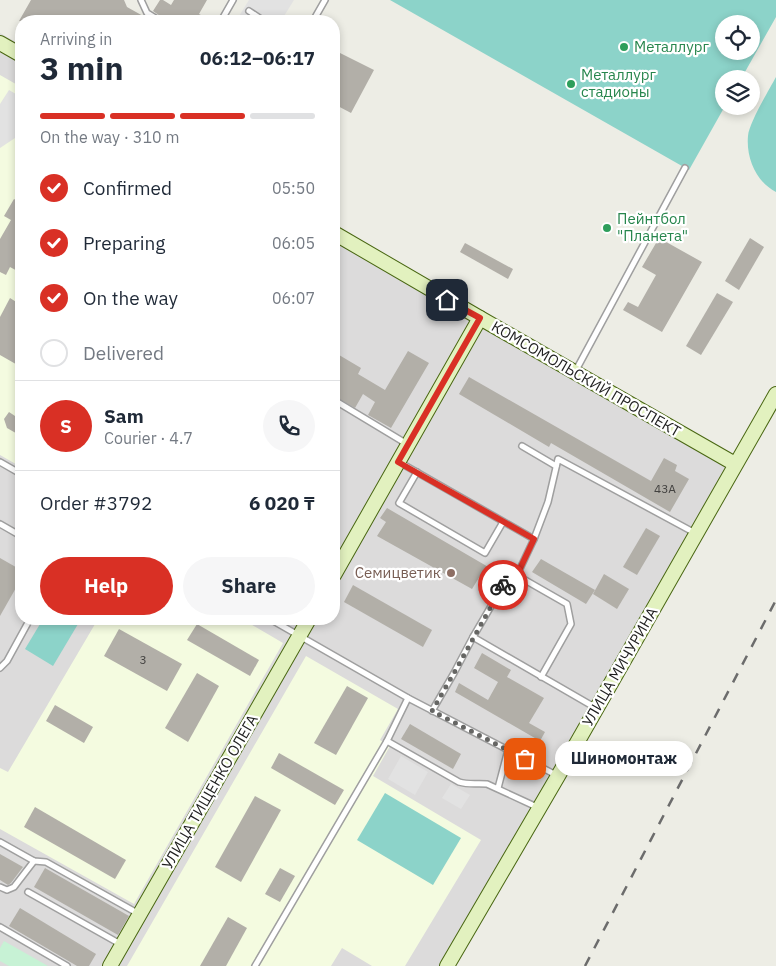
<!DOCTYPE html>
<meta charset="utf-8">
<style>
body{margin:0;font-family:"IBM Plex Sans",sans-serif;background:#f6f6f7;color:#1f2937;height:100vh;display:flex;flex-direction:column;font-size:19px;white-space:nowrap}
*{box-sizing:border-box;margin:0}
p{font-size:16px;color:#747a83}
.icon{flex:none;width:28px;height:28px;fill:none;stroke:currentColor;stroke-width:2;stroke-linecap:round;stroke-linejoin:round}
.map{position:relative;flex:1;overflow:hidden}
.panel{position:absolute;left:15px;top:15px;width:325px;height:610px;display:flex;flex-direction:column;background:#fff;border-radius:20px;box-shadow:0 2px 8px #0003}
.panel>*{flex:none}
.tools{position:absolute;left:715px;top:15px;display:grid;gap:10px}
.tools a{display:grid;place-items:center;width:45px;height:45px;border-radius:50%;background:#fff;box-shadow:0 2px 8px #0003;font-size:25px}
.pin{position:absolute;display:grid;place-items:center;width:42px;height:42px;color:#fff;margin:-21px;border-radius:10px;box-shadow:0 2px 8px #0006}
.courier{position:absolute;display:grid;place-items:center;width:50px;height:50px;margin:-25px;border:4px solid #d93025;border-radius:50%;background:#fff;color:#222;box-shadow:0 1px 6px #0007}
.bubble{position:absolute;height:35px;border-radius:18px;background:#fff;box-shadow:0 2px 8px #0003;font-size:16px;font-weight:800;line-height:35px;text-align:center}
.summary em{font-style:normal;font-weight:800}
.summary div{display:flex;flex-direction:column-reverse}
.summary{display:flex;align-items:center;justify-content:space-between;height:85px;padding:0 25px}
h1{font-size:32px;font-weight:800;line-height:38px}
.bar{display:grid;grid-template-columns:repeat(4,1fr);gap:8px 5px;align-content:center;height:60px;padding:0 25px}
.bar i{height:6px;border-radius:4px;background:#e0e1e3}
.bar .selected{background:#d93025}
.bar p{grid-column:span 4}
.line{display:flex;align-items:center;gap:12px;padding:0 25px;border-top:1px solid #e0e1e3}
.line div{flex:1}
.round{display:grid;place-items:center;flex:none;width:52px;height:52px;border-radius:26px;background:#f6f6f7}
ol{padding:0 25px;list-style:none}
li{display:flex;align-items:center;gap:15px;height:55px}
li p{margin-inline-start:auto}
li .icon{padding:5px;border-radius:50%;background:#d93025;color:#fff;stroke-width:4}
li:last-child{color:#747a83}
li i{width:28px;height:28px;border:2px solid #e0e1e3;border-radius:50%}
.primary-button{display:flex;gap:10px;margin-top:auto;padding:10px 25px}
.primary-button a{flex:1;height:58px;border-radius:30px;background:#d93025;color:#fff;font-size:20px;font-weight:800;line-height:58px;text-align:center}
.primary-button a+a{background:#f6f6f7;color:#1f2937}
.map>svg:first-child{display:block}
.residential{fill:#dcdbdb}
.education{fill:#f4fbe0}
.park{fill:#c7f2d5}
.pitch{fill:#8cd3c9;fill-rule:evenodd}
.parking{fill:#e2e2e2}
.building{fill:#b2afa8}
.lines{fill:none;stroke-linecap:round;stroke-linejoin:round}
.lane-casing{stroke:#9f9f9f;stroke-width:8}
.secondary-casing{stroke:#496712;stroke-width:16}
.lane{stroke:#fff;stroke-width:5}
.secondary{stroke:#e2f1bf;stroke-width:14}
.rail{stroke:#6c6c6c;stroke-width:2.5;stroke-dasharray:10 10;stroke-linecap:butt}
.done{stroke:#666664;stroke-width:5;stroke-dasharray:0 9}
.route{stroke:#d93025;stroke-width:6}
.leisure-dot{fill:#2e9e5b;stroke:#fff;stroke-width:2}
.education-dot{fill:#8d6e63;stroke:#fff;stroke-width:2}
.labels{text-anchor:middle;stroke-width:4.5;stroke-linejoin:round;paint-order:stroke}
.number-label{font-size:12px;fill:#434240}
.leisure-label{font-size:15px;fill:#27864d;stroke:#fff;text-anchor:start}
.street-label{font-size:15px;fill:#1e1e1e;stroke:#fff}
.education-label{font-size:15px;fill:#785e54;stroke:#fff;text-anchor:end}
</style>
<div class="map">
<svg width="776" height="966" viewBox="0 0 776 966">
<rect width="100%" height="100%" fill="#edede5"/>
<polygon class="residential" points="0,33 21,45 21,619 334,619 334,229 735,464 446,966 0,966"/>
<g class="education">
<polygon points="0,75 21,87 21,467 0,455"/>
<polygon points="98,619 242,619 283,643 134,904 0,829 0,768 8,772"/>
<polygon points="306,656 398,709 380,740 390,746 373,776 481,840 405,966 372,966 342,948 331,966 127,966"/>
</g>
<polygon class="park" points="4,941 48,966 9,966 0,961 0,948"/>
<g class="pitch">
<path d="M 390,0 L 776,0 L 776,17 L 741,79 L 724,79 L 724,106 L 725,106 L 689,170 ZM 724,24 L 751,24 L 751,51 L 724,51 Z"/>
<path d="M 776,77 L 776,192 C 756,182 746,158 748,136 C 749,123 769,90 776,77 Z"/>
<polygon points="43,619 81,619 53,666 25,649"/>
<polygon points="385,793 461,838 433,885 357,840"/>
</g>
<g class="parking">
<polygon points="249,0 294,0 281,21 236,21"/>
<polygon points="9,90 21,97 21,134 0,148 0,104"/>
<polygon points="509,580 523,588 512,607 498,598"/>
<polygon points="401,756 428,772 415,795 388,779"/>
<polygon points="451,784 470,795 461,809 442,798"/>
</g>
<g class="building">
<polygon points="31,0 124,0 127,7 152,21 19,21"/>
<polygon points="160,0 163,0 171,5 174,0 207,0 199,14 212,21 164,21 163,18 153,11"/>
<polygon points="334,50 374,70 351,113 334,104"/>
<polygon points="14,199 21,203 21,273 10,267 6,275 0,272 0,239 11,220 4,216"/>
<polygon points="659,238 702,262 662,332 623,310 628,302 638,307 656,275 642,267"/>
<polygon points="750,238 764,247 739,290 725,281"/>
<polygon points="465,243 513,269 508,279 460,252"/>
<polygon points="717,293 733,302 701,355 686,346"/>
<polygon points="10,298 21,305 21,367 0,355 0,317"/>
<polygon points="408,351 429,363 391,428 368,415 375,402 363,394 355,408 334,396 334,352 361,368 358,374 385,390"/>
<polygon points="469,377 651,481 664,458 677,465 675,471 689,479 670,512 551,443 549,447 459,394"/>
<polygon points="21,405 21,436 7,428 4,419 9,412 15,416"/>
<polygon points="387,508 490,568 484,579 480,576 472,589 377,536 386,522 380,518"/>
<polygon points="646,528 660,536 637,575 623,567"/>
<polygon points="0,558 21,570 21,579 0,616"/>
<polygon points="541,559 595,590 586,604 532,572"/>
<polygon points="604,574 629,589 617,609 593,594"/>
<polygon points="353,585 432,630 423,647 344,602"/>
<polygon points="197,624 259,660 250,676 187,640"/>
<polygon points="119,629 182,664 167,691 104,656"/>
<polygon points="482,653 511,670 507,677 544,698 529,723 545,732 540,741 455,692 459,683 488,700 498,682 474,668"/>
<polygon points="197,673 219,686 188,742 165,728"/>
<polygon points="347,686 368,698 336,755 314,743"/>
<polygon points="55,705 93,727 84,743 46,721"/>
<polygon points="410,724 461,754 453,769 401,739"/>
<polygon points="279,753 344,790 335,805 271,768"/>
<polygon points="255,796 281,810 241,882 215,867"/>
<polygon points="35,807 126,860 115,879 24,827"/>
<polygon points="0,854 23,867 11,883 8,885 0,880"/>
<polygon points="45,868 129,916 118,935 34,887"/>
<polygon points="280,868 295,876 280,902 265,894"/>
<polygon points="20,908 96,954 89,966 77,966 9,926"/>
<polygon points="228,917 247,928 226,966 200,966"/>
</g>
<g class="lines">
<g class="lane-casing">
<g id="lane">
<polyline points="141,0 147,13 160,21"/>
<polyline points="249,11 264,21"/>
<polyline points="221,21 233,0"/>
<polyline points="313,21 325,0"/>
<polyline points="575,372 685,168"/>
<polyline points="334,400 407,444"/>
<polyline points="522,446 556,466"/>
<polyline points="0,462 21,474"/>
<polyline points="399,462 534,539"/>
<polyline points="417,472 399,503 485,553 503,522"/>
<polyline points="0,524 21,536"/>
<polyline points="517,575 534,539 548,502 558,459 695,533"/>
<polyline points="270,619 408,698 558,776"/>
<polyline points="473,637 511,572 567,604 571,624 541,677"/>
<polyline points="0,668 7,661 30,619"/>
<path d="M 408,698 L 387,741 L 459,782 C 469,785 477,783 487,784 L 539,808"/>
<polyline points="432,711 454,673 473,637 596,708"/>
<polyline points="498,788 508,750"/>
<polyline points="0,842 34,861 46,862 139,914"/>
<polyline points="0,887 7,890 14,887 34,861"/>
<polyline points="28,892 122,945"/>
<polyline points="0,927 67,966"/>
<polyline points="255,966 387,741"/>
</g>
</g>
<g class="secondary-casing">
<g id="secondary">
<polyline points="0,43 21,55"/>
<polyline points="334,233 480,318 735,464"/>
<polyline points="334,575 480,318"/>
<polyline points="110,966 309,619"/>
<polyline points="447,966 558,776 776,394"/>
</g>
</g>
<use href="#lane" class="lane"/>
<use href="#secondary" class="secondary"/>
<polyline class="rail" points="585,966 776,600"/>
</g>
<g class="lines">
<polyline class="done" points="503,585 454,673 432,711 525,759"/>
<polyline class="route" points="447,300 480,318 398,462 534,539 517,575 511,572 503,585"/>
</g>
<g class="leisure-dot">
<circle cx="624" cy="47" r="5"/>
<circle cx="571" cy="84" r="5"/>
<circle cx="607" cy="228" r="5"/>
</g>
<circle class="education-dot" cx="451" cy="573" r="5"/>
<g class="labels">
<g class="number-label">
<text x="665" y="493">43А</text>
<text x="143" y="664">3</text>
</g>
<g class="leisure-label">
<text x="634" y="52">Металлург</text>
<text x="581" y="80">Металлург<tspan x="581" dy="17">стадионы</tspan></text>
<text x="617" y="224">Пейнтбол<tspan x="617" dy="17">"Планета"</tspan></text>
</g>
<g class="street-label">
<text transform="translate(586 379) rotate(30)" y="5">КОМСОМОЛЬСКИЙ ПРОСПЕКТ</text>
<text transform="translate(620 667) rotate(-60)" y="5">УЛИЦА МИЧУРИНА</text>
<text transform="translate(210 792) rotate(-60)" y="5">УЛИЦА ТИЩЕНКО ОЛЕГА</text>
</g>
<g class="education-label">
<text x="441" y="578">Семицветик</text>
</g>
</g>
</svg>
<div class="tools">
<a><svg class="icon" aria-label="locate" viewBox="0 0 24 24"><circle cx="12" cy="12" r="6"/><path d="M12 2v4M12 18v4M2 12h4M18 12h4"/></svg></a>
<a><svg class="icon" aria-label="layers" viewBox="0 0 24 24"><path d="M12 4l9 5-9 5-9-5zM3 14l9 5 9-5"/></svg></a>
</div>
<div class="pin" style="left:525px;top:759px;background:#ea580c"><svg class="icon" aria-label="bag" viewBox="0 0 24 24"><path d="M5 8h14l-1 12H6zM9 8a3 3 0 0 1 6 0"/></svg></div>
<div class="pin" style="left:447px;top:300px;background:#1f2937"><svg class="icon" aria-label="home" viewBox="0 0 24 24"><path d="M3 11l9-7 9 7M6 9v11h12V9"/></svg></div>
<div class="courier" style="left:503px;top:585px"><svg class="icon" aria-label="bike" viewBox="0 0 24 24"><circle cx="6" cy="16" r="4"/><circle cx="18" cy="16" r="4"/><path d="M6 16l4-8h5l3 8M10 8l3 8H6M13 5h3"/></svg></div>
<div class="bubble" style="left:555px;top:741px;width:138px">Шиномонтаж</div>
<section class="panel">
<div class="summary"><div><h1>3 min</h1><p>Arriving in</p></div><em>06:12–06:17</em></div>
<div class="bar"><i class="selected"></i><i class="selected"></i><i class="selected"></i><i></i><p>On the way · 310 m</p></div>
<ol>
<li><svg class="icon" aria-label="check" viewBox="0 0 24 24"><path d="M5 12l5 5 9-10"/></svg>Confirmed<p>05:50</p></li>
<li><svg class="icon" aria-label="check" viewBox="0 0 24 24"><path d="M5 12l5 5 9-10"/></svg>Preparing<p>06:05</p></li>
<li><svg class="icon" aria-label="check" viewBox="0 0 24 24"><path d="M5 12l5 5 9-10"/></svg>On the way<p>06:07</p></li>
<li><i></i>Delivered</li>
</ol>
<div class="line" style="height:90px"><b class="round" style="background:#d93025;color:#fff">S</b><div><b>Sam</b><p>Courier · 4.7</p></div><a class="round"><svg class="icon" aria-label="phone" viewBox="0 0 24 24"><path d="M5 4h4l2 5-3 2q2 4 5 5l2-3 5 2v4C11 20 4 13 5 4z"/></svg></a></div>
<div class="line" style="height:65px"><div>Order #3792</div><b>6 020 ₸</b></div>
<div class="primary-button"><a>Help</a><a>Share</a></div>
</section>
</div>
